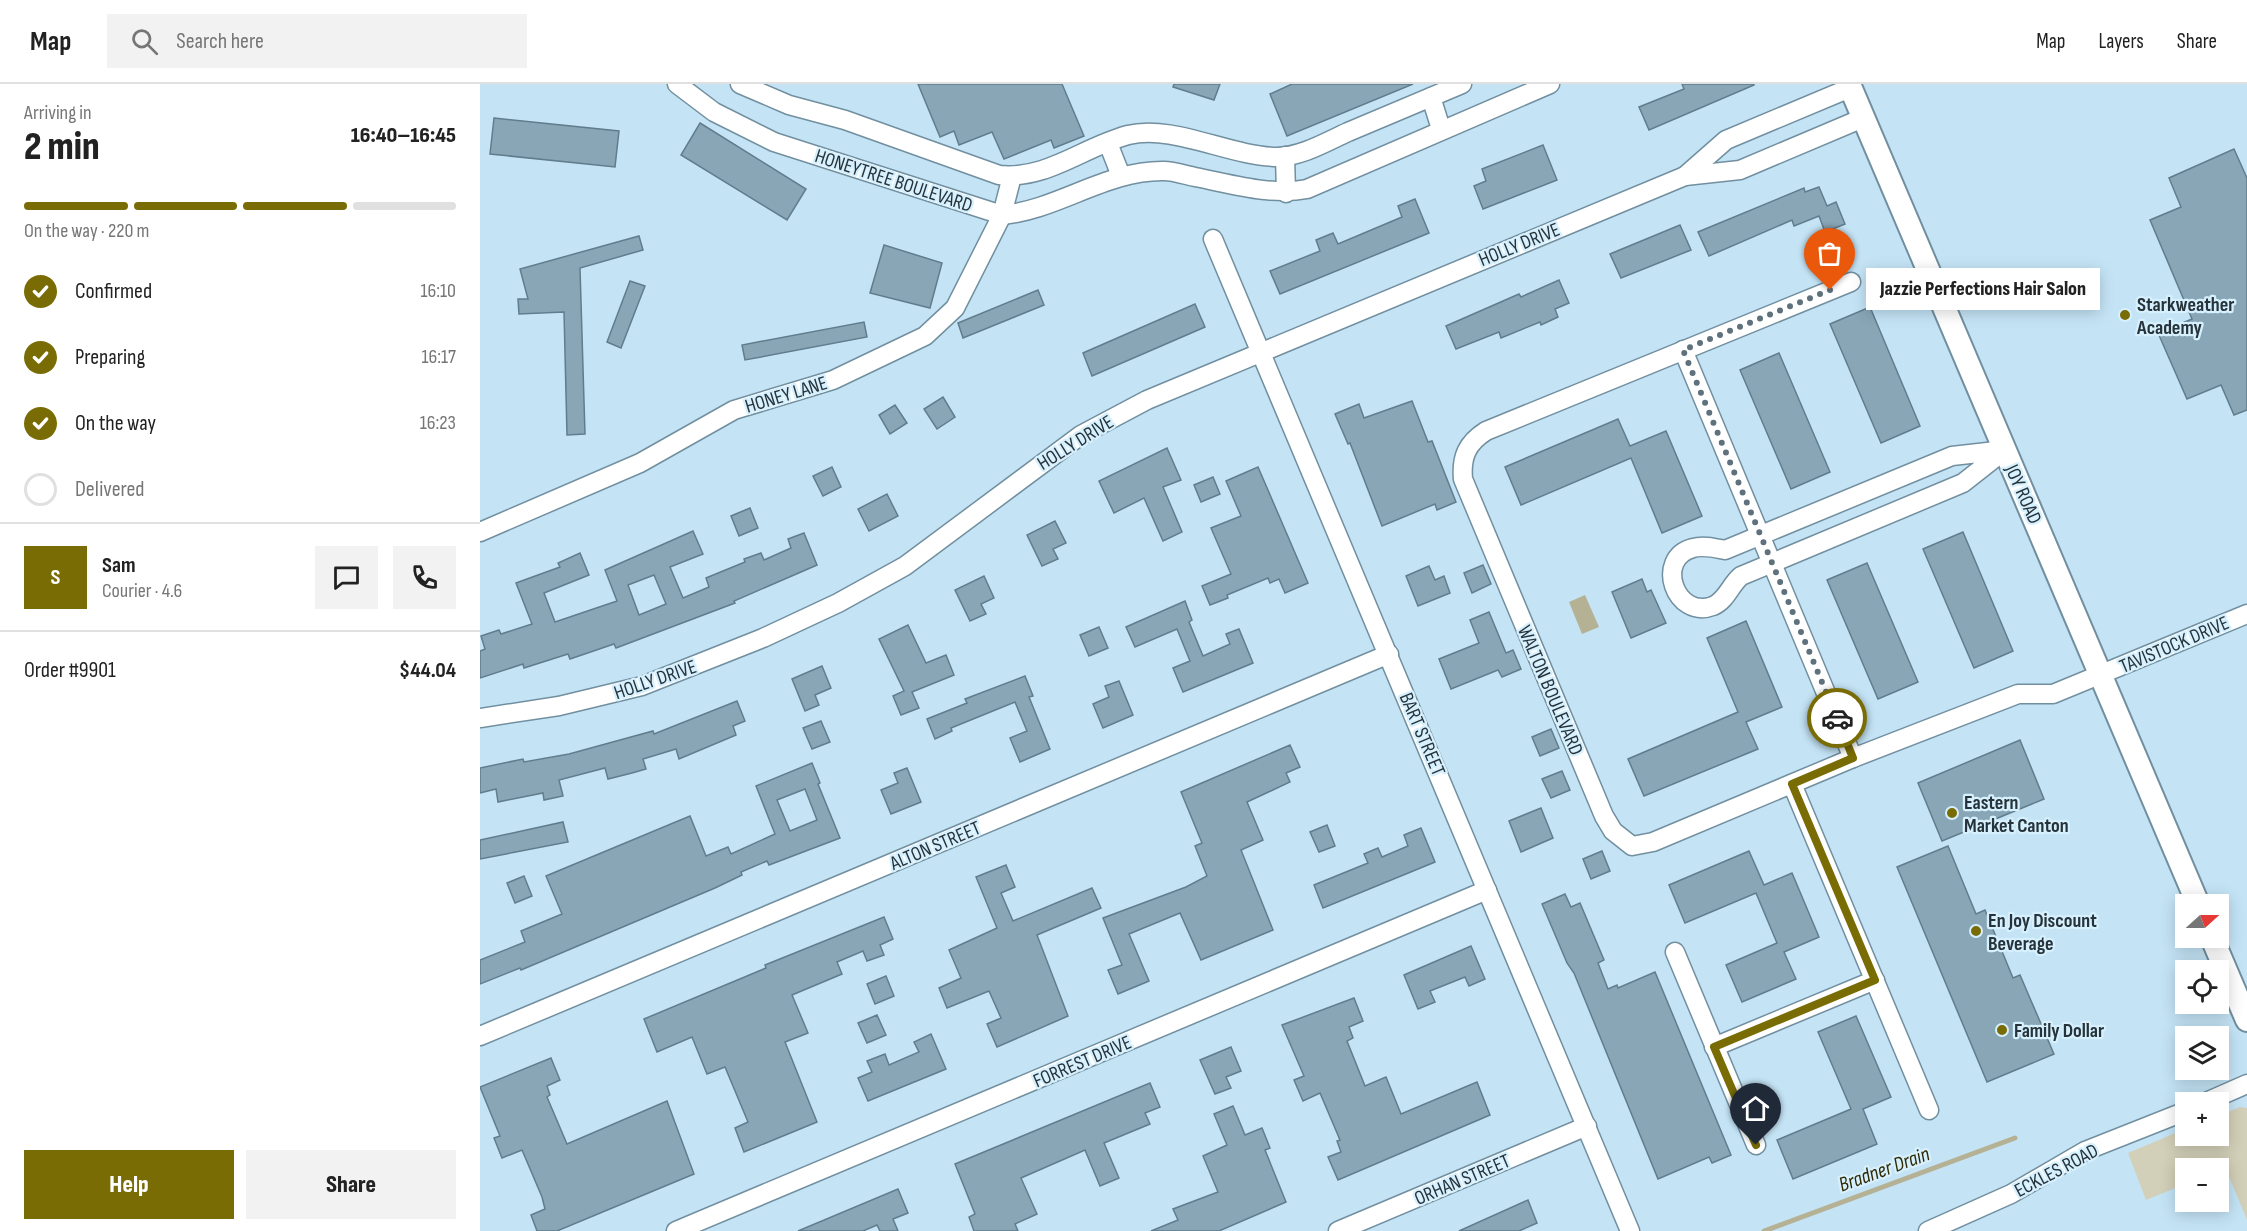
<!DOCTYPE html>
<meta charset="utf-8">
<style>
body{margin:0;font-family:"Sofia Sans Condensed",sans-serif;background:#f2f2f2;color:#222;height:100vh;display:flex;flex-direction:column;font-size:22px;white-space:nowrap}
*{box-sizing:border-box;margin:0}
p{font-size:20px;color:#767676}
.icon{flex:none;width:33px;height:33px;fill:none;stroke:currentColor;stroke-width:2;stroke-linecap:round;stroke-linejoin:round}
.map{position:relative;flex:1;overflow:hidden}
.sheet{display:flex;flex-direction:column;background:#fff;width:480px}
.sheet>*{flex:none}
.needle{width:39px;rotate:69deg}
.fabs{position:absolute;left:1695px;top:810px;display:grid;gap:12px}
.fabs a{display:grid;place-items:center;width:54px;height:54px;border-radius:0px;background:#fff;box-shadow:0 3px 15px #0003;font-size:30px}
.pin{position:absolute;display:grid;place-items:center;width:51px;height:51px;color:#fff;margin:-62px -26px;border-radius:50% 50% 50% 0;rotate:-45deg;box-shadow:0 0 6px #0007}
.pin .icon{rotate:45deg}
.courier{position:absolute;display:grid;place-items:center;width:60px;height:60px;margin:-30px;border:4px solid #796c05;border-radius:50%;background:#fff;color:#222;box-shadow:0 2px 8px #0007}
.bubble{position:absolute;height:42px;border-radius:0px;background:#fff;box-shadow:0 3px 15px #0003;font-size:20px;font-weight:800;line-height:42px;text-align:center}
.head em{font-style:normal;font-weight:800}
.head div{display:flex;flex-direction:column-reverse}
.head{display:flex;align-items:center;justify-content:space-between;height:102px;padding:0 24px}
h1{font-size:39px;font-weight:800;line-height:45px}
.bar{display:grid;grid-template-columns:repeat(4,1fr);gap:9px 6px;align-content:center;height:72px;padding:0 24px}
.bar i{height:8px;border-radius:4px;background:#e0e0e0}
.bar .on{background:#796c05}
.bar p{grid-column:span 4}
.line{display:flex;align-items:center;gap:15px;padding:0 24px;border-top:2px solid #e0e0e0}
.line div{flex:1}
.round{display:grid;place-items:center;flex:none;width:63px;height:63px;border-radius:0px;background:#f2f2f2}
ol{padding:0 24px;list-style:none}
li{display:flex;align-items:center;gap:18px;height:66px}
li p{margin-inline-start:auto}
li .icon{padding:6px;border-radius:50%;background:#796c05;color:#fff;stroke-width:4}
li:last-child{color:#767676}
li i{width:33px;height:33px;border:3px solid #e0e0e0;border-radius:50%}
.primary-button{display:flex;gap:12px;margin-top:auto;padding:12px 24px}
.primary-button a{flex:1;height:69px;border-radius:0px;background:#796c05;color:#fff;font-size:24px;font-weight:800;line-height:69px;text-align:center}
.primary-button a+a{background:#f2f2f2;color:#222}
header{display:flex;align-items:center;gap:36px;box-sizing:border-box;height:84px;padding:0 30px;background:#fff;border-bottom:2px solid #e0e0e0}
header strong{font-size:28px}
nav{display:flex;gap:33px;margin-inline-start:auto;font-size:21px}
.search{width:420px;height:54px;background:#f2f2f2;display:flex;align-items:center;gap:15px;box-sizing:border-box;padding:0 21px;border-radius:0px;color:#767676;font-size:22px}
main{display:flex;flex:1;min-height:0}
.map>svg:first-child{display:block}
.green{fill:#d3d0b9}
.water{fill:#b5b194}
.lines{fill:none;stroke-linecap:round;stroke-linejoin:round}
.stream{stroke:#b5b194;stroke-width:5}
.building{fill:#88a6b6;stroke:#607d8d;stroke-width:1.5;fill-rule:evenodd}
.minor-casing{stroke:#718f9f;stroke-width:21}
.tertiary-casing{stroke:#718f9f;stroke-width:26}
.minor{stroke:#fff;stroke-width:18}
.tertiary{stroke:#fff;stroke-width:22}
.done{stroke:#5e717c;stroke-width:6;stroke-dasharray:0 10.8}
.route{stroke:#796c05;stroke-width:8}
.poi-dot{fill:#796c05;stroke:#d6f0fe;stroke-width:2}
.labels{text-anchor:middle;stroke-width:4.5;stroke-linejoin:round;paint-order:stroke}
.street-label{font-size:20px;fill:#27333a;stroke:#d6f0fe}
.poi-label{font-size:20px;font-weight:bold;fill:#27333a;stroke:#d6f0fe;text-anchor:start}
.water-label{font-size:21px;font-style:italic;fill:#302a03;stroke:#d6f0fe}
</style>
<header>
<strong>Map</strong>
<div class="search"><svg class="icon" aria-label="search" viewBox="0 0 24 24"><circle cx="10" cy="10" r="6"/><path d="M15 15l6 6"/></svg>Search here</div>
<nav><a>Map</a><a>Layers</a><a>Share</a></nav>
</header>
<main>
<section class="sheet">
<div class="head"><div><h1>2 min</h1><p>Arriving in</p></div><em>16:40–16:45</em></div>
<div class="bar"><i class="on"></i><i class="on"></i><i class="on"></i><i></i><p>On the way · 220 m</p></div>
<ol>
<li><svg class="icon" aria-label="check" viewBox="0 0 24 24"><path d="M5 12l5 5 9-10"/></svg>Confirmed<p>16:10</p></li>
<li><svg class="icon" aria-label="check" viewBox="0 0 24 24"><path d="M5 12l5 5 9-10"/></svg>Preparing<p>16:17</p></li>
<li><svg class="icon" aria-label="check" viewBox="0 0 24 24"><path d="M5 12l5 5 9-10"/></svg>On the way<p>16:23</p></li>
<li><i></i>Delivered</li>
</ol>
<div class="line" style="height:108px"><b class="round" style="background:#796c05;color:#fff">S</b><div><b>Sam</b><p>Courier · 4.6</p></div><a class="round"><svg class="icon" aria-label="chat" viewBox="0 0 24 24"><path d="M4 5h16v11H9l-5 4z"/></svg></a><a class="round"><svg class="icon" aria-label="phone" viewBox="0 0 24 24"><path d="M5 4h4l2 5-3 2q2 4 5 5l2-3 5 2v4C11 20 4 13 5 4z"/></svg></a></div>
<div class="line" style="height:78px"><div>Order #9901</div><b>$44.04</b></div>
<div class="primary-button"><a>Help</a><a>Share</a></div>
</section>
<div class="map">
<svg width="1767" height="1147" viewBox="0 0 1767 1147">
<rect width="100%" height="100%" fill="#c4e4f6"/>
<polygon class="green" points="1760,1023 1767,1024 1767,1136 1745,1083 1739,1086 1706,1084 1705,1100 1666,1116 1648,1069 1705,1045 1706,1052 1738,1052 1739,1032"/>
<polygon class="water" points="1105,511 1119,543 1102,550 1089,518"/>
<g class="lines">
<polyline class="stream" points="1284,1147 1535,1054"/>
</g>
<g class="building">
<polygon points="438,0 582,0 604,52 574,64 571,56 524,75 512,48 479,61 474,47 460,53"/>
<polygon points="694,0 740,0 734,16 693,3"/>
<polygon points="812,0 933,0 807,52 790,10"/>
<polygon points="1202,0 1274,0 1274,1 1169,46 1159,23 1204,5"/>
<polygon points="14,34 139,47 135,83 10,70"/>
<polygon points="220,39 326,105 307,136 201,71"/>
<polygon points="1063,61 1077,96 1003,125 994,102 1006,97 1002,85"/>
<polygon points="1754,65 1767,94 1767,326 1754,331 1741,301 1707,315 1678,249 1712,235 1670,136 1701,123 1689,94"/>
<polygon points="1339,103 1347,122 1356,118 1365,140 1345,148 1339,132 1314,142 1312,136 1229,172 1218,148 1324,104 1325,108"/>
<polygon points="935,115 949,149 800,210 790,187 840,167 836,156 853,149 858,160 922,133 918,122"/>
<polygon points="1200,141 1211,166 1141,194 1130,170"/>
<polygon points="159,152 163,166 100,184 105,350 87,351 84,228 39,230 38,215 48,215 40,185"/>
<polygon points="404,161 462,179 450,224 390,209"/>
<polygon points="1079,196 1089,219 1075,225 1078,233 1061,241 1060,238 1021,254 1019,248 976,265 966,242 1039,210 1041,213"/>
<polygon points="150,197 165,202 141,264 127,258"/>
<polygon points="558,206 564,221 483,254 478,239"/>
<polygon points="715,220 725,243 612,292 603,269"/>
<polygon points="1390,223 1440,342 1401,359 1350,240"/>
<polygon points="384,238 387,253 265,276 262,261"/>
<polygon points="1299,269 1350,388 1311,405 1260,286"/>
<polygon points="463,313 475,333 457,345 444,325"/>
<polygon points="932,317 948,358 952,357 976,418 957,426 955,420 902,442 870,359 868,360 855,330 879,320 884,334"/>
<polygon points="415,321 427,339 410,350 399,331"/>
<polygon points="1138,335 1150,362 1186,347 1222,432 1182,449 1151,374 1041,421 1025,383"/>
<polygon points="687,364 701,396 683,403 702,448 683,457 664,414 634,429 619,397"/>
<polygon points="352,383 361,403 343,412 333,392"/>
<polygon points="778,383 828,499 805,509 799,495 790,499 788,494 747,511 748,514 730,521 722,502 751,490 731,444 761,432 746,397"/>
<polygon points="733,393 740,410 721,418 714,401"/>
<polygon points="407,410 418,432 389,447 378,425"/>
<polygon points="270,424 278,444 259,452 251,432"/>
<polygon points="575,437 586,459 573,465 578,475 562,482 547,451"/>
<path d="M 213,447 L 223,470 L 190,483 L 203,514 L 229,503 L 226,494 L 265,478 L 264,475 L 281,469 L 284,476 L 311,464 L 308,455 L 324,449 L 337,481 L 254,517 L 255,519 L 136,564 L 134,560 L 90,575 L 88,570 L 44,584 L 43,580 L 0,594 L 0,567 L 5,565 L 1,552 L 19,546 L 21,550 L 52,540 L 36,499 L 80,483 L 78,479 L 100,469 L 109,491 L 64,509 L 75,538 L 137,517 L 125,486 ZM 174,491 L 186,520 L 159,531 L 148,501 Z"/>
<polygon points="1483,448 1533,567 1494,584 1443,465"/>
<polygon points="1387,479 1438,598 1398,615 1347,496"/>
<polygon points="1003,481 1011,500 992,509 984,489"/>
<polygon points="949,482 955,496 964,492 970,509 938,522 926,492"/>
<polygon points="504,492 514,514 501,520 506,530 490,537 475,506"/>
<polygon points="1162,495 1167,508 1171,506 1186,539 1151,554 1132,508"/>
<polygon points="705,517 712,536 709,538 723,572 750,560 746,550 759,545 773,579 703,608 693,584 710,577 697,545 655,563 646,543"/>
<polygon points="1009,528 1026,569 1033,566 1041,585 1022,593 1018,586 971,605 959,575 999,559 990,536"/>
<polygon points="1266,537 1302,623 1266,638 1278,665 1164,712 1148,675 1258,628 1227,554"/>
<polygon points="428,541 446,579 466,571 474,591 432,608 439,624 421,631 413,612 424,607 399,555"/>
<polygon points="619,543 628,564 609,572 600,551"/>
<polygon points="342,582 351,604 335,611 339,621 325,627 312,595"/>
<polygon points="545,592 553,612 549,613 570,665 540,678 530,654 547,647 535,618 471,644 472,647 455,655 447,635 487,619 485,615"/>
<polygon points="639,597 653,631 623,644 613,620 629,613 625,602"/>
<polygon points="257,617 265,637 253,642 256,651 199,675 196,665 163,675 166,685 152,689 128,695 125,684 79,696 83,712 64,716 63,709 18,718 16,705 0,709 0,684 43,675 44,678 89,670 173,647 174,650"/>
<polygon points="341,637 350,658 332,665 323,644"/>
<polygon points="1071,645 1079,664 1060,672 1052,653"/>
<polygon points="1540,656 1564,715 1462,757 1438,699"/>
<polygon points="810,661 820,683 806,689 810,698 767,718 783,756 761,766 793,846 721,876 700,829 649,850 669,897 638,910 628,886 642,881 623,834 706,803 727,792 715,762 722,759 701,708"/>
<path d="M 332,679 L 340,699 L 338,700 L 360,754 L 289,781 L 287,777 L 261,788 L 262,791 L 235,804 L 41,886 L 40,884 L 0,900 L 0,876 L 45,858 L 41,847 L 82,830 L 66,792 L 210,732 L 226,772 L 248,763 L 251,770 L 295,750 L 276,702 ZM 325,705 L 337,736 L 310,747 L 297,716 Z"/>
<polygon points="427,684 441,718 411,730 401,706 418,699 414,689"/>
<polygon points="1082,687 1090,706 1071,714 1062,695"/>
<polygon points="1061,724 1073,754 1041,768 1029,737"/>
<polygon points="83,738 88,758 0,775 0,756"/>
<polygon points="847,741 855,762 839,768 830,748"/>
<polygon points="941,744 955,778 843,824 834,801 888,779 884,770 898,764 902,773 928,762 924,751"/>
<polygon points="1468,762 1496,830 1505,826 1533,894 1540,891 1574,970 1507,998 1417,783"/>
<polygon points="1122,767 1130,787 1111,795 1103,775"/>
<polygon points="1269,767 1284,801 1312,789 1339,853 1304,868 1316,895 1262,918 1246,881 1297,859 1276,809 1205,839 1189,801"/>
<polygon points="526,781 535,803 521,809 533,837 612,804 621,824 557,851 588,932 517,963 507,940 521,934 509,907 467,924 459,904 481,894 469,866 517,844 496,793"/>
<polygon points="44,792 52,812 35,819 27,799"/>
<polygon points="1085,810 1091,823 1100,819 1124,876 1118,879 1128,905 1137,901 1138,904 1175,888 1251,1071 1232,1079 1229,1073 1178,1095 1094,889 1087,879 1062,820"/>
<polygon points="404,833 413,855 400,861 404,871 387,877 383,867 357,878 362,890 312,911 328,949 305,958 337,1038 264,1068 255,1044 268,1038 245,983 227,990 212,953 177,968 164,935 286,884 285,881"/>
<polygon points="991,862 1005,895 989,902 985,893 950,907 955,918 938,925 924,891"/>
<polygon points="406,892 414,912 395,920 387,900"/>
<polygon points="874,914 883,937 869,943 873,954 867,957 885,1002 906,993 921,1030 997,998 1010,1031 858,1096 848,1073 861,1068 857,1057 860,1056 840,1009 823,1017 814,996 824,992 802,941"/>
<polygon points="397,931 406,951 387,959 378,939"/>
<polygon points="1376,932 1411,1013 1383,1025 1397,1060 1313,1095 1297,1056 1371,1025 1338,948"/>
<polygon points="451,950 466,985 388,1017 378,994 392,988 387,977 405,970 409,981 439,968 434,958"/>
<polygon points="751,963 761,987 746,993 751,1004 735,1010 720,976"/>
<polygon points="71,974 80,996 67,1002 70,1011 67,1013 87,1060 187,1017 214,1090 77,1147 57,1147 51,1131 65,1125 62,1113 42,1066 22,1074 14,1054 20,1052 0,1003"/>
<polygon points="670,999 680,1023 665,1029 670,1040 624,1059 639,1094 620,1102 605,1066 541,1094 557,1130 535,1140 538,1147 494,1147 489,1133 495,1130 475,1080"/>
<polygon points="753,1022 765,1051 782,1044 790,1064 785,1066 806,1118 739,1147 671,1147 698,1136 693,1125 738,1108 723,1072 747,1061 734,1030"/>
<polygon points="418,1105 428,1129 413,1135 418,1147 400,1147 397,1141 383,1147 318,1147"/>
<polygon points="1048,1116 1057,1139 1039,1147 979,1147"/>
</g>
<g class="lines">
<g class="minor-casing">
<g id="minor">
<path d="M 197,0 L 234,28 L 294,58 L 522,131 C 578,126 626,86 684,87 C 694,87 705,91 715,93 C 752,100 790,112 827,105 L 1070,0"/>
<path d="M 260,0 L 309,21 L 365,36 L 519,91 C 567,96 603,63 648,51 C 693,40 749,72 796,73 C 821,73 846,58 868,48 C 906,32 944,16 982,0"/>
<polyline points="951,13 961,45"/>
<polyline points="628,59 641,92"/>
<polyline points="805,72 806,109"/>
<polyline points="1205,92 1246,56 1370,4"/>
<polyline points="733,155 1150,1147"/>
<path d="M 1371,198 L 1006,347 C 987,359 981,373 983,395 L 1124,732 L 1133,747 L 1152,762 L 1173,758 L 1373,674 L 1538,610 L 1573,610 L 1767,530"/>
<polyline points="1203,266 1373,674"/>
<path d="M 1525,366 L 1483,399 L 1261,492 C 1250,501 1247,516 1233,522 C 1195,536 1174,474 1213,464 C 1223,461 1235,464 1245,466 L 1472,372 Z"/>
<polyline points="0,448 160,379 254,326 353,296 445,252 475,224 522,131 532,92"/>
<polyline points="0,634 79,622 162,602 283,554 358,519 425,482 601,351 667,316 1205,92 1260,86 1383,34"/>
<polyline points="1312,700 1449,1026"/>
<polyline points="1195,868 1276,1061"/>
<polyline points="0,952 909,570"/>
<polyline points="1234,963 1395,896"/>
<polyline points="1726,1018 1767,1000"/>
<polyline points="196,1147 1007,806"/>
<polyline points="858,1147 1107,1042"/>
<polyline points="1448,1147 1531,1110 1605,1067 1706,1027"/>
</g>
</g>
<g class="tertiary-casing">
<g id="tertiary">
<polyline points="1369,0 1718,820"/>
<polyline points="1732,854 1767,936"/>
</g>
</g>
<use href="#minor" class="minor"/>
<use href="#tertiary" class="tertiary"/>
</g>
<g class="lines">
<polyline class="done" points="1350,206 1203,266 1357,634"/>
<polyline class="route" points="1276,1061 1234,963 1395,896 1312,700 1373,674 1357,634"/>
</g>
<g class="poi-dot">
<circle cx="1645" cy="231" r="6"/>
<circle cx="1472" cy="729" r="6"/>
<circle cx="1496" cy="847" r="6"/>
<circle cx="1522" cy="946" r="6"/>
</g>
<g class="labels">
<g class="street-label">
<text transform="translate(414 96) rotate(18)" y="7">HONEYTREE BOULEVARD</text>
<text transform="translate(1039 160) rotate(-22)" y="7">HOLLY DRIVE</text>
<text transform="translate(306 310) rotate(-17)" y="7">HONEY LANE</text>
<text transform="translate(595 358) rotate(-32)" y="7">HOLLY DRIVE</text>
<text transform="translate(1544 410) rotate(66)" y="7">JOY ROAD</text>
<text transform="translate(1694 560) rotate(-23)" y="7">TAVISTOCK DRIVE</text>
<text transform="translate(175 595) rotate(-19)" y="7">HOLLY DRIVE</text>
<text transform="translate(1071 606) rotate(67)" y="7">WALTON BOULEVARD</text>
<text transform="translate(943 650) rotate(67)" y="7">BART STREET</text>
<text transform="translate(455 761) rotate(-23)" y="7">ALTON STREET</text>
<text transform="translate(602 977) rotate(-23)" y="7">FORREST DRIVE</text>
<text transform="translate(1576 1086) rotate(-28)" y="7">ECKLES ROAD</text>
<text transform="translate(982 1095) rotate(-23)" y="7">ORHAN STREET</text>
</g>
<g class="poi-label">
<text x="1657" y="227">Starkweather<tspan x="1657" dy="23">Academy</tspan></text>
<text x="1484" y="725">Eastern<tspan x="1484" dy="23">Market Canton</tspan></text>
<text x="1508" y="843">En Joy Discount<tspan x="1508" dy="23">Beverage</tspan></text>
<text x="1534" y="953">Family Dollar</text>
</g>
<g class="water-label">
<text transform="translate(1404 1085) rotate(-20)" y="7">Bradner Drain</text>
</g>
</g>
</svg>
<div class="fabs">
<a><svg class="needle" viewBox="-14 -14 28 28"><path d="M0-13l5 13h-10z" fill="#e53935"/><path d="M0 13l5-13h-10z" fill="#767676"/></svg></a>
<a><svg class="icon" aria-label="locate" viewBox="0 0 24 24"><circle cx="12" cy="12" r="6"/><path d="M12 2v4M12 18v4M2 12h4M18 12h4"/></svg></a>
<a><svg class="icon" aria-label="layers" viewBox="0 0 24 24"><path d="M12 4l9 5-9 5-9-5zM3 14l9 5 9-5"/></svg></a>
<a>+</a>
<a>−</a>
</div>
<div class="pin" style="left:1350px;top:206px;background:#ea580c"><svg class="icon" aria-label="bag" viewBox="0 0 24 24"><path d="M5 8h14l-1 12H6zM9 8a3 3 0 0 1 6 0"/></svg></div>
<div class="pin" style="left:1276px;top:1061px;background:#1f2937"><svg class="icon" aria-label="home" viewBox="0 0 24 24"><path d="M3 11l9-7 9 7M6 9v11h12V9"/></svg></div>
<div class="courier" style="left:1357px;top:634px"><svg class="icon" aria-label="car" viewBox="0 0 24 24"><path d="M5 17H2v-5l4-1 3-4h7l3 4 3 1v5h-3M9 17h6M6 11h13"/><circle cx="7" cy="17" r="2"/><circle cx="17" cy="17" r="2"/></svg></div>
<div class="bubble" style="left:1386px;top:184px;width:234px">Jazzie Perfections Hair Salon</div>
</div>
</main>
